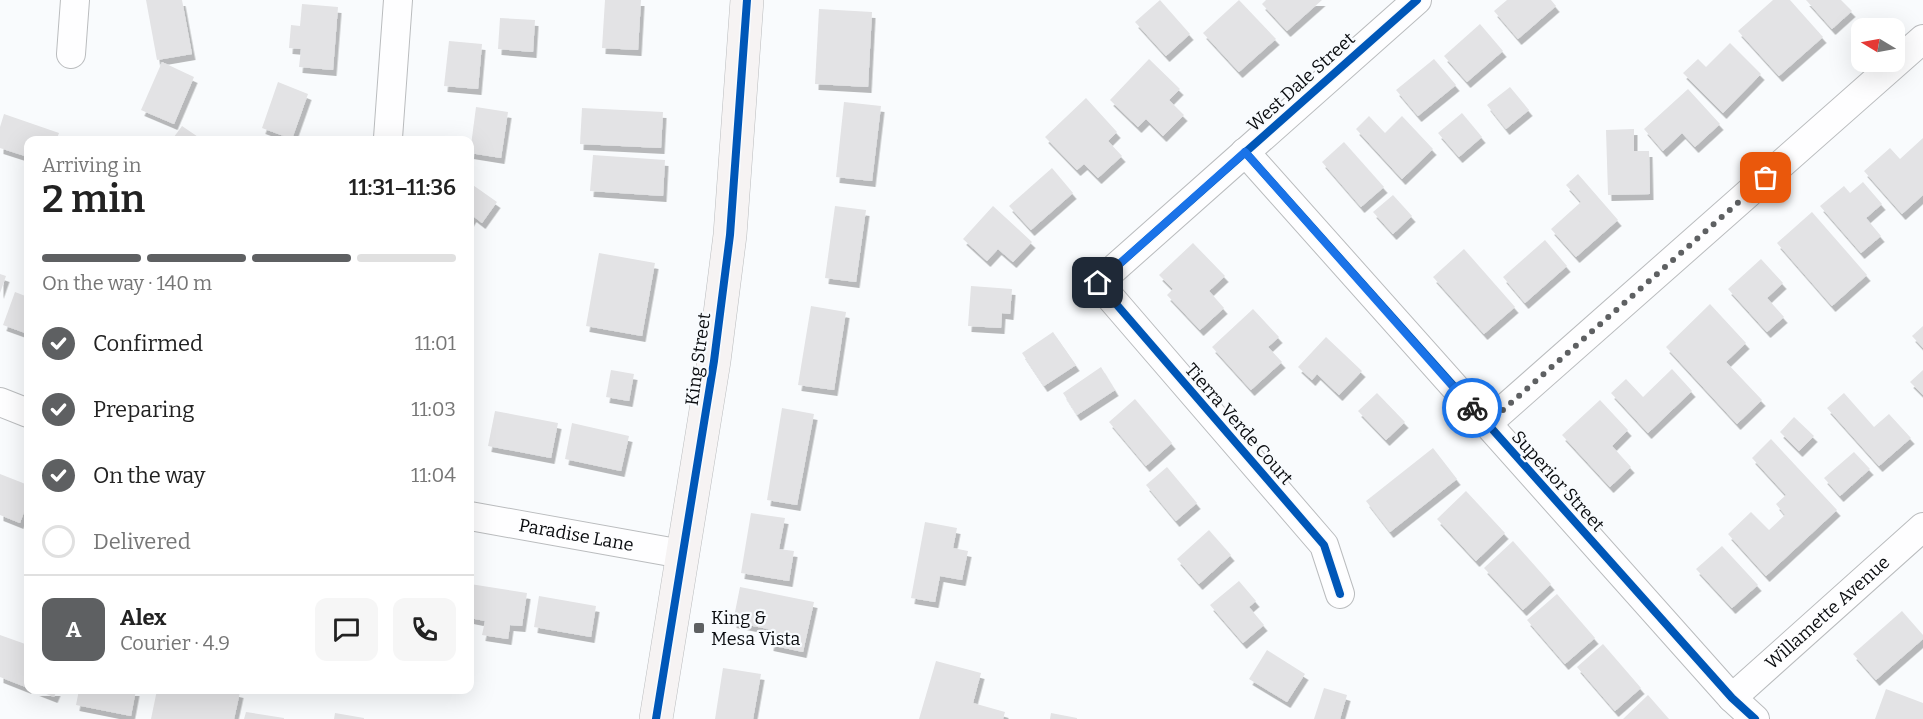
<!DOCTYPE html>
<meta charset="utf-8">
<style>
body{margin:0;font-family:Bitter,serif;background:#f6f6f6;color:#222;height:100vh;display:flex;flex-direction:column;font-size:22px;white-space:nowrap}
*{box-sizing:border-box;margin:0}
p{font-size:20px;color:#767676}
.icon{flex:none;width:33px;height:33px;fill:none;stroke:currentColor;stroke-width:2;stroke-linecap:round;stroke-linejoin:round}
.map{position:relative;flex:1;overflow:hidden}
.side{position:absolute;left:24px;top:136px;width:450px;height:558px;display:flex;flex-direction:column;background:#fff;border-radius:12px;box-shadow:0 6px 24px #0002}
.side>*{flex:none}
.needle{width:39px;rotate:280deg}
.tools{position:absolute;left:1851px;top:18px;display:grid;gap:12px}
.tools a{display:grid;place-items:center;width:54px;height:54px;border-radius:12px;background:#fff;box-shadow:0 6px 24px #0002;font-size:30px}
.pin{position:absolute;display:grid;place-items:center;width:51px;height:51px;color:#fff;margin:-26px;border-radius:12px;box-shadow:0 3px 9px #0006}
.courier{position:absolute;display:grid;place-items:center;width:60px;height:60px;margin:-30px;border:4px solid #1a73e8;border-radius:50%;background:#fff;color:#222;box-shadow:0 2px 8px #0007}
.overview em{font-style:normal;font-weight:600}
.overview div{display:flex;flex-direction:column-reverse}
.overview{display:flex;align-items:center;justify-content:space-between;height:102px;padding:0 18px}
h1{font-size:39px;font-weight:600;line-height:45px}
.bar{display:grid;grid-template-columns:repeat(4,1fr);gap:9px 6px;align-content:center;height:72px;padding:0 18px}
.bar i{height:8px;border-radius:4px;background:#e0e0e0}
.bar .current{background:#5e6062}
.bar p{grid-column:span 4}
.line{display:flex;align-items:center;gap:15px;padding:0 18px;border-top:2px solid #e0e0e0}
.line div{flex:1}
.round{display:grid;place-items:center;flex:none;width:63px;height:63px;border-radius:12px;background:#f6f6f6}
ol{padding:0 18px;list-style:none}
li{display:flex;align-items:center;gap:18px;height:66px}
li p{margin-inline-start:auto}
li .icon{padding:6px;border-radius:50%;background:#5e6062;color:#fff;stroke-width:4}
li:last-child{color:#767676}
li i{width:33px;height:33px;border:3px solid #e0e0e0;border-radius:50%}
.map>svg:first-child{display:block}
.building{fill:#e3e3e5;filter:url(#shadow)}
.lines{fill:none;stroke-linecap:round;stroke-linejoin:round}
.street-casing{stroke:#babcbe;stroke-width:30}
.secondary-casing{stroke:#babcbe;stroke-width:34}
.street{stroke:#fefeff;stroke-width:28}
.secondary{stroke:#f6f3f3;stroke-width:33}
.cycleway-casing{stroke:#f8fbfe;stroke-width:11}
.cycleway{stroke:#0057b8;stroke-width:8}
.done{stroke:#5e6062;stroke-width:6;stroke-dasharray:0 10.8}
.route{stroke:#1a73e8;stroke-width:8}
.poi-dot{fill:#5e6062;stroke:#f8fbfe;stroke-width:2}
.labels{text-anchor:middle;stroke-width:4.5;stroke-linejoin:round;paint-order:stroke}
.street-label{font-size:18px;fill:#0a0c0f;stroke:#f8fbfe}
.poi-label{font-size:18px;fill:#0a0c0f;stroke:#f8fbfe;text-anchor:start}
</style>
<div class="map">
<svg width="1923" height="719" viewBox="0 0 1923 719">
<defs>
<filter id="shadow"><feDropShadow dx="3.5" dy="6" stdDeviation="0" flood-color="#0004"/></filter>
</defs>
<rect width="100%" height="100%" fill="#f9fbfd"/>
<g class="building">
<polygon points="146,0 182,0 192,54 157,60"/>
<polygon points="605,0 641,0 638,50 602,48"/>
<polygon points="1160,0 1190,34 1166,56 1135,22"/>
<polygon points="1239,0 1276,39 1239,72 1203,33"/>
<polygon points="1266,0 1322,0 1287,31 1262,4"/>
<polygon points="1507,0 1551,0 1556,6 1518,39 1494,11"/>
<polygon points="1773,0 1790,0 1823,37 1779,76 1738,31"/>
<polygon points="1806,0 1841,0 1852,11 1832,29"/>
<polygon points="302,4 338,7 333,70 299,67 301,49 289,48 291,25 300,26"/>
<polygon points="819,9 872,12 868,87 815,84"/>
<polygon points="500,18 535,20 533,52 498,49"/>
<polygon points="1480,24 1503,51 1467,82 1444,56"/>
<polygon points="449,41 482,44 478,89 444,86"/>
<polygon points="1730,43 1761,74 1723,113 1683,73 1698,59 1706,67"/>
<polygon points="1149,59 1180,89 1169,100 1184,115 1163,136 1146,119 1138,127 1110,100"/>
<polygon points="1434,59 1456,85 1418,116 1396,90"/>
<polygon points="162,62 194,77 174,124 141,110"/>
<polygon points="278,82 308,94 292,139 262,128"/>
<polygon points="1510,87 1529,110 1506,129 1487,105"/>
<polygon points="1688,89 1720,124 1695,147 1682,133 1663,151 1644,129"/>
<polygon points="1086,98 1117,132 1108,141 1122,156 1098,178 1084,164 1077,170 1045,137"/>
<polygon points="844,102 881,106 872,181 836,177"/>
<polygon points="476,107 508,112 501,158 470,153"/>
<polygon points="582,108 663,112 661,148 580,144"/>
<polygon points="1462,113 1482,137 1459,157 1438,133"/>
<polygon points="4,114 59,133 56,141 28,141 28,157 0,148 0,127"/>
<polygon points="1369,116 1385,133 1402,116 1433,149 1402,179 1356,129"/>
<polygon points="182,126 204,141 171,141"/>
<polygon points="1634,129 1634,151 1649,151 1650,194 1608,195 1606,130"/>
<polygon points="132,136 132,141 107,141 107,140"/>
<polygon points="1923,138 1923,195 1902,214 1864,171 1890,148 1900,159"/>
<polygon points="1344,142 1384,187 1361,207 1322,162"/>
<polygon points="593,155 665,160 663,196 590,191"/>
<polygon points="1052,168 1073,193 1031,230 1009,206"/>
<polygon points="1578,174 1618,220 1576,257 1551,229 1581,202 1566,185"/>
<polygon points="1863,182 1882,204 1866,218 1881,236 1861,253 1820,206 1844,186 1850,193"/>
<polygon points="470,183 497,202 482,223 473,216 470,221"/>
<polygon points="1393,195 1412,216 1393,234 1373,212"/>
<polygon points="835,206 866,210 856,282 825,278"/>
<polygon points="993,206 1032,242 1013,262 998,249 987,261 963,239"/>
<polygon points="1812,212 1867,275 1832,306 1777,243"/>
<polygon points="1545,240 1567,266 1525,303 1503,277"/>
<polygon points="1193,243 1225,276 1209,291 1224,308 1200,330 1167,295 1173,289 1159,275"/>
<polygon points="1464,249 1515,307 1484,334 1433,277"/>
<polygon points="599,253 655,263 642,336 586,326"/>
<polygon points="1761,259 1783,283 1767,298 1784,317 1767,332 1728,289"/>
<polygon points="0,274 6,276 0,293"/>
<polygon points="971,286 1012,289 1010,314 1002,313 1001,328 968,326"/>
<polygon points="15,292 28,297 28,334 3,325"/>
<polygon points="1710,304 1746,343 1726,362 1762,400 1737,424 1666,347"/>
<polygon points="811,306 846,312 834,390 798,385"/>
<polygon points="1253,309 1279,337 1268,347 1282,362 1251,390 1212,347"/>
<polygon points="1923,326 1923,348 1912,336"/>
<polygon points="1053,332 1076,365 1044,386 1022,353"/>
<polygon points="1326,337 1362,371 1339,395 1317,374 1312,380 1298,367"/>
<polygon points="1101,367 1115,390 1077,415 1063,393"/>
<polygon points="1672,369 1692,391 1648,433 1611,393 1626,379 1643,397"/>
<polygon points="611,370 634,374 629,401 606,397"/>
<polygon points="1923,370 1923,395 1910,382"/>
<polygon points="1377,393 1405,422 1386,440 1358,411"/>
<polygon points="1844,393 1874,427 1889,414 1911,438 1879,466 1827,408"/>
<polygon points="1135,399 1172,443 1146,466 1109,422"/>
<polygon points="1600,400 1628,430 1612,446 1631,467 1610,487 1562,435"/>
<polygon points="782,408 814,414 797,505 767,500"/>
<polygon points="495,411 558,423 551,458 488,446"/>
<polygon points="1794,417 1814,436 1799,451 1780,432"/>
<polygon points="572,423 629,436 621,471 565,459"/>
<polygon points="1771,439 1837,510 1766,576 1728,534 1751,512 1769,530 1785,515 1776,504 1786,495 1752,458"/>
<polygon points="1433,448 1457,479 1390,532 1366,501"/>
<polygon points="1854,452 1870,469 1840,496 1824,478"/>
<polygon points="1167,467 1197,503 1176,521 1146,485"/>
<polygon points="0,474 28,485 28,501 20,523 0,515"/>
<polygon points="1466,491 1505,533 1476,561 1437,519"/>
<polygon points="751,513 785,518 779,549 794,551 789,581 741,573"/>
<polygon points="925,522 957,528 953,548 968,551 962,580 940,576 935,602 911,598"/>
<polygon points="1209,530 1231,555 1199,584 1177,559"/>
<polygon points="1513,541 1551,584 1523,610 1484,568"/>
<polygon points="1722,546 1758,585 1732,608 1696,569"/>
<polygon points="1239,581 1256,601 1249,607 1264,625 1243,643 1210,605"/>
<polygon points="470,584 527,593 522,626 510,625 508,639 482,635 485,621 470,618"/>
<polygon points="740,587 814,602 803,652 770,645 773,630 733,622"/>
<polygon points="1557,594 1595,638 1565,664 1527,620"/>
<polygon points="539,596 596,606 591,637 534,627"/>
<polygon points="1902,611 1923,635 1923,639 1876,680 1853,654"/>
<polygon points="0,635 28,645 28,688 0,677"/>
<polygon points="1603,644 1641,688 1615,711 1577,667"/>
<polygon points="1267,650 1305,674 1287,702 1249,679"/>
<polygon points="936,661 981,673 973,703 1005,712 1003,719 919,719"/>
<polygon points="723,668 761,674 753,719 715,719"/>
<polygon points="1324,688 1347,695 1340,719 1314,719"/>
<polygon points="1886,689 1923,703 1923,719 1875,719"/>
<polygon points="36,690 57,690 54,697"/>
<polygon points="79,690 136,690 131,716 76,705"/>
<polygon points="157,690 231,690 240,692 234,719 151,719"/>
<polygon points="1648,695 1669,719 1623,719"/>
<polygon points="246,712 284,718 284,719 244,719"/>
<polygon points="335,713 364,718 364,719 334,719"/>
<polygon points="1051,713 1077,718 1077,719 1050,719"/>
</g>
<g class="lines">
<g class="street-casing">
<g id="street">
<polyline points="71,54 75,0"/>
<polyline points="388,138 398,0"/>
<polyline points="1245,152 1732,698 1755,719"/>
<polyline points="0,402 28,413"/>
<polyline points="1487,424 1923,39"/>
<path id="s1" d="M 470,516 L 682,554"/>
<polyline points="1340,594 1324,545 1098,283 1417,0"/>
<path id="s2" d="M 1732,698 L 1923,527"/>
</g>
</g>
<g class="secondary-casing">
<polyline id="secondary" points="656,719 714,361 730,235 747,0"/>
</g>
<use href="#street" class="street"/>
<use href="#secondary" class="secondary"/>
<g class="cycleway-casing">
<g id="cycleway">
<polyline points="1245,152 1732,698 1755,719"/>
<polyline points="1340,594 1324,545 1098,283 1417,0"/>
<polyline points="656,719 714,361 730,235 747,0"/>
</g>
</g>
<use href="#cycleway" class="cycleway"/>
</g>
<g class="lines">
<polyline class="done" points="1472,408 1487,424 1766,178"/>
<polyline class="route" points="1098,283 1245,152 1472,408"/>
</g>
<rect class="poi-dot" x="693" y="622" width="12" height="12" rx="3"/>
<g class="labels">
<g class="street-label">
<text transform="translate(1301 82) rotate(-42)" y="6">West Dale Street</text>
<text transform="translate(698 359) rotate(-82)" y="6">King Street</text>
<text transform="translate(1239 424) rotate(49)" y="6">Tierra Verde Court</text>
<text transform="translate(1558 481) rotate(48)" y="6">Superior Street</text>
<text dy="6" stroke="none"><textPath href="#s1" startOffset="108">Paradise Lane</textPath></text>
<text dy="6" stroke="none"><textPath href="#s2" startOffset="128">Willamette Avenue</textPath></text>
</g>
<g class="poi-label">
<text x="711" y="624">King &amp;<tspan x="711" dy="21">Mesa Vista</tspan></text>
</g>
</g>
</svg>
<div class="tools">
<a><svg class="needle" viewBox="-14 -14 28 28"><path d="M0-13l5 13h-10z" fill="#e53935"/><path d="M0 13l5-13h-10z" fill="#767676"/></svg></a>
</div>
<div class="pin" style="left:1766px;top:178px;background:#ea580c"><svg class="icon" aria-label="bag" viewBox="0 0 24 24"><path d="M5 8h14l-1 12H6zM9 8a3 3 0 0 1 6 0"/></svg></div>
<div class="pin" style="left:1098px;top:283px;background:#1f2937"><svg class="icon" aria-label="home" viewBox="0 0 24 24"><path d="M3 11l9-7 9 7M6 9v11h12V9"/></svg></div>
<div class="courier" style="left:1472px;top:408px"><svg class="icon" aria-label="bike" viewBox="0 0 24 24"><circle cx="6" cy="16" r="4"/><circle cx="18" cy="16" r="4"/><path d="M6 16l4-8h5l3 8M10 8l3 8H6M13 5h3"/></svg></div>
<section class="side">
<div class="overview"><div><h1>2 min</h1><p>Arriving in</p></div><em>11:31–11:36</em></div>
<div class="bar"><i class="current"></i><i class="current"></i><i class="current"></i><i></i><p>On the way · 140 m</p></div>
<ol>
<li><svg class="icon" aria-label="check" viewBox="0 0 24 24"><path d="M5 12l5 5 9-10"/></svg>Confirmed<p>11:01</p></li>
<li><svg class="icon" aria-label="check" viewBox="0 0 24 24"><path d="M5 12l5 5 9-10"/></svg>Preparing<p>11:03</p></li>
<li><svg class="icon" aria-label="check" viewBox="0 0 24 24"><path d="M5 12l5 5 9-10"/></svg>On the way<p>11:04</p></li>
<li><i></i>Delivered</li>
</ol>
<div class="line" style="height:108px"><b class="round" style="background:#5e6062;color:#fff">A</b><div><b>Alex</b><p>Courier · 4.9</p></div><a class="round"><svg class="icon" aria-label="chat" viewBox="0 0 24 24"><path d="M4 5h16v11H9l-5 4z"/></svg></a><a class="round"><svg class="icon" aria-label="phone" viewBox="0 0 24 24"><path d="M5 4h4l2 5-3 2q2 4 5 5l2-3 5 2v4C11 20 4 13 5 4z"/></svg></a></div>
</section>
</div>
